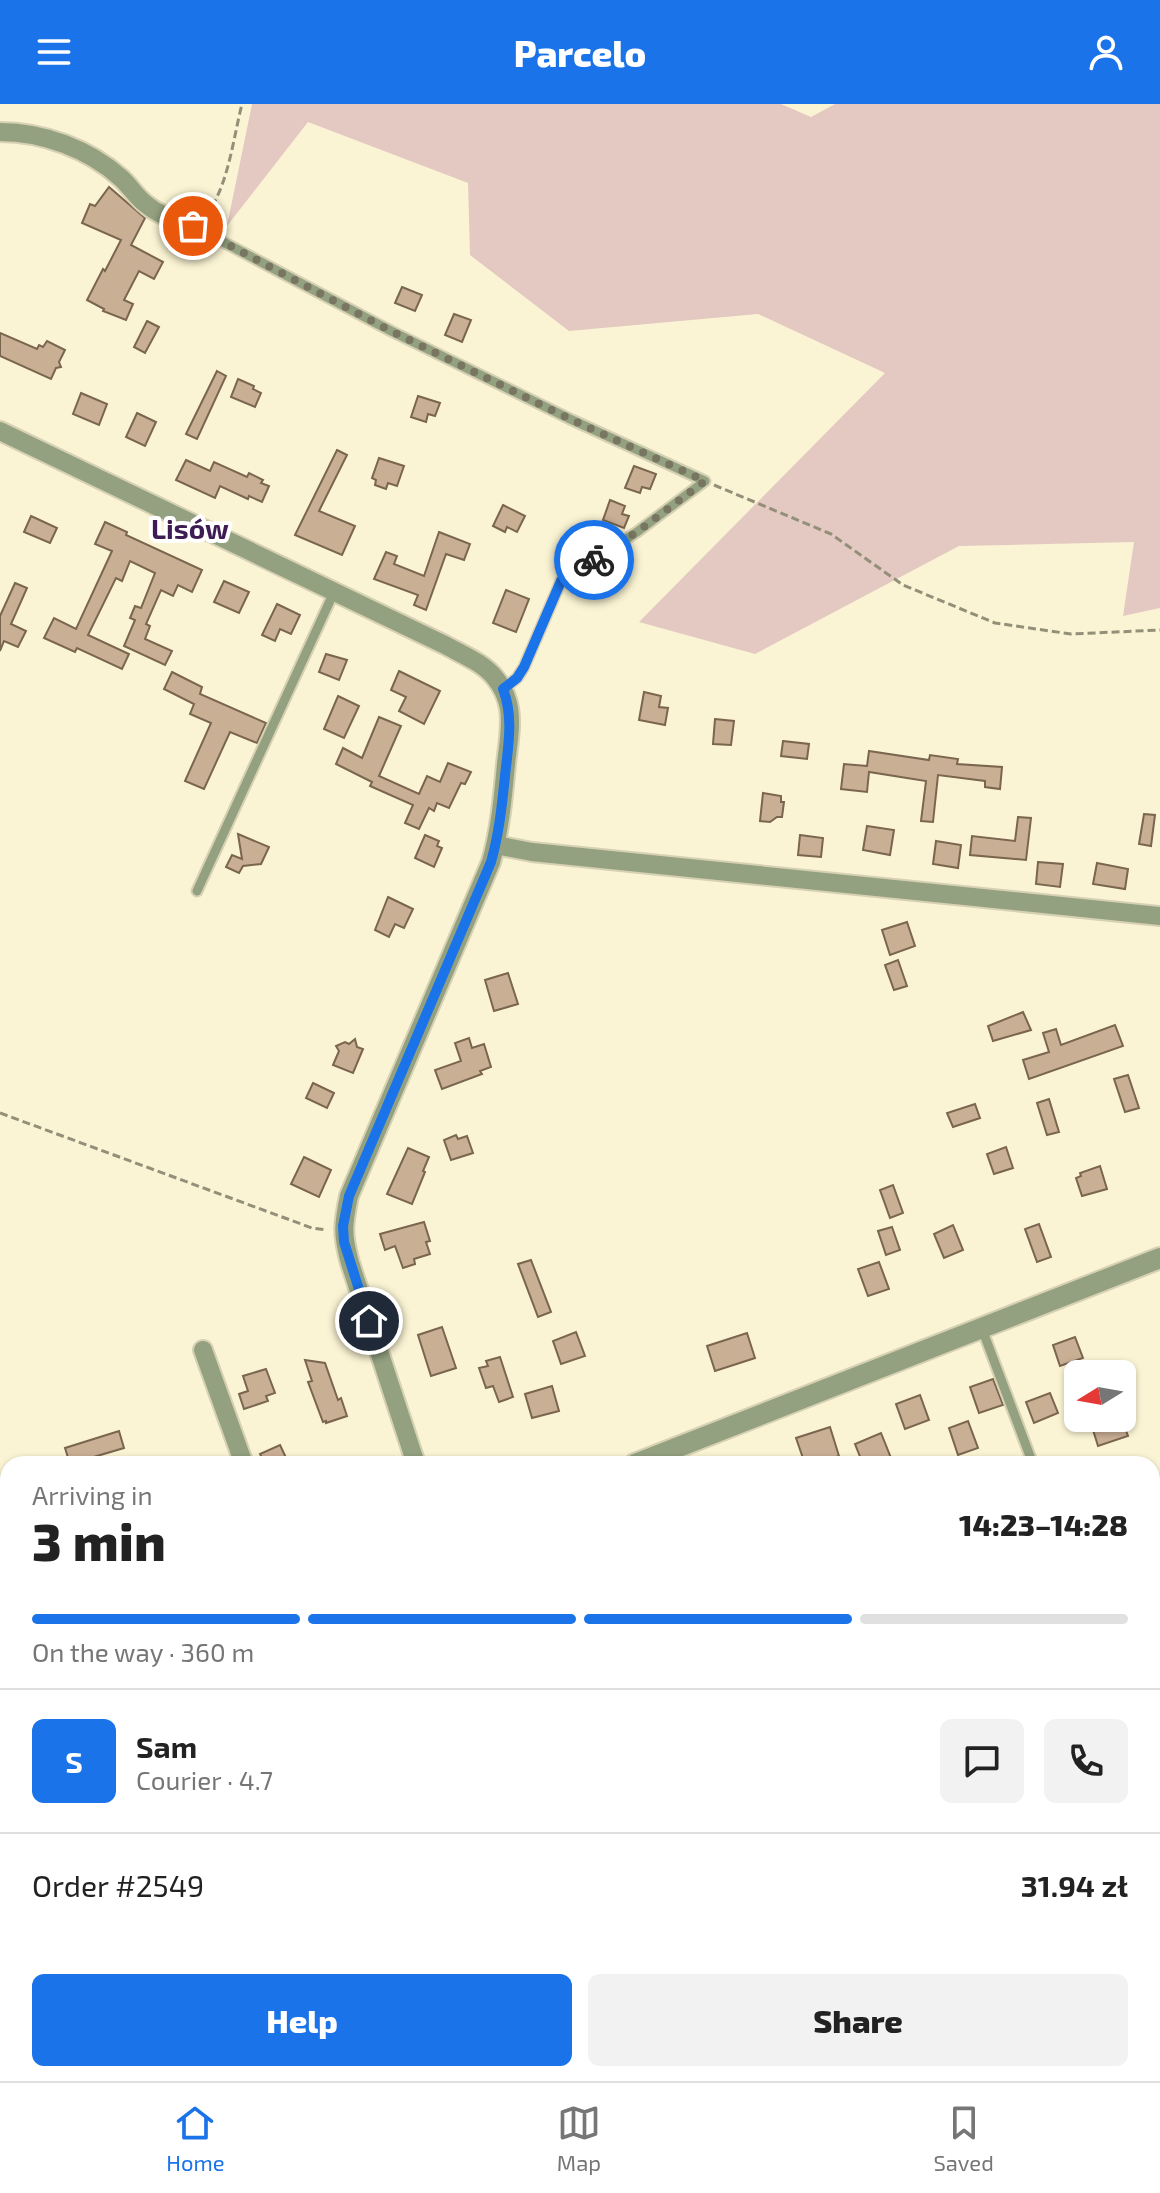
<!DOCTYPE html>
<meta charset="utf-8">
<style>
body{margin:0;font-family:"Exo 2",sans-serif;background:#f2f2f2;color:#222;height:100vh;display:flex;flex-direction:column;font-size:30px;white-space:nowrap}
*{box-sizing:border-box;margin:0}
p{font-size:26px;color:#767676}
.icon{flex:none;width:44px;height:44px;fill:none;stroke:currentColor;stroke-width:2;stroke-linecap:round;stroke-linejoin:round}
.map{position:relative;flex:1;overflow:hidden}
.panel{position:absolute;left:0px;top:1352px;width:1160px;height:626px;display:flex;flex-direction:column;background:#fff;border-radius:24px 24px 0 0;box-shadow:0 2px 6px #0004}
.panel>*{flex:none}
.needle{width:52px;rotate:259deg}
.buttons{position:absolute;left:1064px;top:1256px;display:grid;gap:16px}
.buttons a{display:grid;place-items:center;width:72px;height:72px;border-radius:12px;background:#fff;box-shadow:0 2px 6px #0004;font-size:40px}
.pin{position:absolute;display:grid;place-items:center;width:68px;height:68px;color:#fff;margin:-34px;border:4px solid #fff;border-radius:50%;box-shadow:0 2px 8px #0007}
.courier{position:absolute;display:grid;place-items:center;width:80px;height:80px;margin:-40px;border:6px solid #1a73e8;border-radius:50%;background:#fff;color:#222;box-shadow:0 2px 10px #0007}
.summary em{font-style:normal;font-weight:800}
.summary div{display:flex;flex-direction:column-reverse}
.summary{display:flex;align-items:center;justify-content:space-between;height:136px;padding:0 32px}
h1{font-size:52px;font-weight:800;line-height:60px}
.bar{display:grid;grid-template-columns:repeat(4,1fr);gap:12px 8px;align-content:center;height:96px;padding:0 32px}
.bar i{height:10px;border-radius:6px;background:#e0e0e0}
.bar .on{background:#1a73e8}
.bar p{grid-column:span 4}
.line{display:flex;align-items:center;gap:20px;padding:0 32px;border-top:2px solid #e0e0e0}
.line div{flex:1}
.round{display:grid;place-items:center;flex:none;width:84px;height:84px;border-radius:12px;background:#f2f2f2}
.action{display:flex;gap:16px;margin-top:auto;padding:16px 32px}
.action a{flex:1;height:92px;border-radius:12px;background:#1a73e8;color:#fff;font-size:32px;font-weight:800;line-height:92px;text-align:center}
.action a+a{background:#f2f2f2;color:#222}
header{display:flex;justify-content:space-between;align-items:center;height:104px;padding:0 32px;background:#1a73e8;color:#fff;font-size:36px;font-weight:800}
.tabs{display:flex;justify-content:space-around;align-items:center;height:112px;border-top:2px solid #e0e0e0;background:#fff;font-size:22px;color:#767676}
.tabs a{display:grid;justify-items:center;gap:4px}
.tabs .on{color:#1a73e8}
.map>svg:first-child{display:block}
.green{fill:#e3c9c1}
.building{fill:#c9af94;stroke:#7a654f;stroke-width:2}
.lines{fill:none;stroke-linecap:round;stroke-linejoin:round}
.service-casing{stroke:#d7d1b4;stroke-width:13}
.minor-casing{stroke:#d7d1b4;stroke-width:22}
.tertiary-casing{stroke:#d7d1b4;stroke-width:24}
.path{stroke:#938f78;stroke-width:3;stroke-dasharray:8 4;stroke-linecap:butt}
.service{stroke:#93a181;stroke-width:9}
.minor{stroke:#93a181;stroke-width:18}
.tertiary{stroke:#93a181;stroke-width:20}
.done{stroke:#787561;stroke-width:8;stroke-dasharray:0 14.4}
.route{stroke:#1a73e8;stroke-width:10}
.labels{text-anchor:middle;stroke-width:8;stroke-linejoin:round;paint-order:stroke}
.quarter-label{font-size:28px;font-weight:bold;fill:#3d1b53;stroke:#fff}
</style>
<header><svg class="icon" aria-label="menu" viewBox="0 0 24 24"><path d="M4 6h16M4 12h16M4 18h16"/></svg>Parcelo<svg class="icon" aria-label="person" viewBox="0 0 24 24"><circle cx="12" cy="8" r="4"/><path d="M4 21q1-7 8-7t8 7"/></svg></header>
<div class="map">
<svg width="1160" height="1977" viewBox="0 0 1160 1977">
<rect width="100%" height="100%" fill="#fbf4d4"/>
<polygon class="green" points="252,0 781,0 811,13 835,0 1160,0 1160,504 1123,512 1134,438 959,442 755,550 639,518 885,269 758,210 569,227 470,151 468,79 308,18 227,122"/>
<g class="building">
<polygon points="109,83 145,114 131,141 163,158 154,175 139,167 124,196 133,200 126,216 103,207 104,205 87,196 103,165 105,167 121,136 82,119 90,100 95,102"/>
<polygon points="402,183 422,191 415,207 395,199"/>
<polygon points="454,210 471,216 462,238 445,231"/>
<polygon points="147,217 159,223 145,249 134,243"/>
<polygon points="0,229 37,245 39,241 43,243 47,237 65,246 59,258 61,263 56,264 51,275 0,252"/>
<polygon points="217,267 226,272 197,335 186,330"/>
<polygon points="238,275 254,282 253,285 261,289 255,303 231,293"/>
<polygon points="81,289 107,300 99,321 73,310"/>
<polygon points="418,292 440,299 435,312 428,310 426,318 411,313"/>
<polygon points="137,309 156,318 145,342 126,333"/>
<polygon points="337,346 347,351 319,407 355,422 342,451 295,431"/>
<polygon points="379,354 404,362 397,382 388,379 386,385 375,381 376,376 372,374"/>
<polygon points="186,356 210,367 214,358 247,373 249,369 263,376 261,379 269,382 262,398 249,392 248,395 220,382 215,394 176,376"/>
<polygon points="634,362 656,370 650,385 642,383 640,389 625,384"/>
<polygon points="610,396 625,402 622,410 629,412 624,424 603,416"/>
<polygon points="503,401 525,412 517,428 507,423 505,428 493,422"/>
<polygon points="31,412 57,424 50,439 24,428"/>
<polygon points="105,418 127,428 126,431 202,466 192,488 178,481 173,492 161,486 146,520 150,522 145,535 172,547 165,561 124,542 135,516 130,514 135,502 141,504 155,469 130,457 122,477 116,474 88,531 129,550 122,565 77,544 75,548 44,534 54,514 76,525 112,447 95,440"/>
<polygon points="439,428 470,440 464,456 446,450 426,506 414,501 418,491 374,475 386,448 397,452 394,460 424,472"/>
<polygon points="224,477 249,488 239,509 214,498"/>
<polygon points="15,479 27,484 11,520 26,527 18,543 4,537 0,547 0,512"/>
<polygon points="506,486 529,495 516,528 493,519"/>
<polygon points="277,500 300,511 291,530 280,525 275,537 262,531"/>
<polygon points="326,550 347,556 339,576 319,568"/>
<polygon points="399,567 440,587 424,620 399,607 406,593 391,586"/>
<polygon points="172,568 202,583 200,590 266,619 257,639 230,628 204,685 185,677 211,619 190,610 194,600 164,585"/>
<polygon points="644,588 661,592 659,603 668,604 665,621 639,616"/>
<polygon points="338,592 359,602 344,634 324,625"/>
<polygon points="379,613 401,622 379,672 419,690 427,672 440,678 448,659 471,668 465,680 461,679 449,704 437,699 434,707 429,704 419,725 405,719 413,701 370,682 372,678 336,660 343,644 362,654"/>
<polygon points="715,615 734,617 731,641 713,640"/>
<polygon points="783,637 809,640 807,655 781,652"/>
<polygon points="869,647 929,656 930,651 958,655 957,660 1002,663 1000,685 985,683 985,677 938,671 933,718 921,717 926,677 869,668 867,688 841,685 844,660 867,662"/>
<polygon points="763,689 781,692 781,698 784,698 782,713 777,713 770,718 760,717"/>
<polygon points="1144,710 1155,711 1151,742 1139,740"/>
<polygon points="1018,713 1031,714 1026,756 970,751 972,732 1015,737"/>
<polygon points="867,722 894,726 890,751 863,746"/>
<polygon points="238,730 269,743 261,760 243,762 239,769 226,763 232,751 242,755"/>
<polygon points="425,731 439,737 437,742 442,744 434,763 415,754"/>
<polygon points="800,731 823,734 821,753 798,751"/>
<polygon points="936,737 961,741 958,764 933,760"/>
<polygon points="1038,758 1063,760 1060,783 1036,780"/>
<polygon points="1097,759 1128,765 1125,785 1093,780"/>
<polygon points="388,793 413,805 404,824 395,820 389,833 375,826"/>
<polygon points="907,818 915,842 890,851 882,826"/>
<polygon points="898,856 907,882 894,886 885,861"/>
<polygon points="508,869 518,900 494,907 485,876"/>
<polygon points="1023,908 1031,926 993,937 988,922"/>
<polygon points="1115,921 1123,942 1029,975 1023,956 1049,948 1043,929 1056,925 1061,941"/>
<polygon points="469,934 472,944 484,940 491,963 480,967 482,970 442,985 435,966 461,957 455,939"/>
<polygon points="355,935 357,943 363,945 353,969 333,961 339,947 336,942 345,938 349,940"/>
<polygon points="1128,971 1139,1004 1125,1008 1114,975"/>
<polygon points="313,979 334,989 327,1004 306,994"/>
<polygon points="1049,995 1059,1028 1047,1031 1037,999"/>
<polygon points="975,1000 980,1014 953,1023 947,1009"/>
<polygon points="456,1031 458,1035 467,1032 473,1049 451,1056 444,1036"/>
<polygon points="1006,1043 1013,1064 994,1070 987,1050"/>
<polygon points="408,1044 429,1053 423,1067 425,1068 412,1100 387,1090"/>
<polygon points="304,1053 331,1066 319,1093 291,1080"/>
<polygon points="1100,1062 1107,1085 1082,1092 1076,1074 1081,1072 1080,1069"/>
<polygon points="893,1081 903,1109 890,1114 880,1086"/>
<polygon points="424,1118 430,1137 426,1138 430,1150 414,1155 415,1160 403,1164 395,1142 385,1146 380,1130"/>
<polygon points="1039,1120 1051,1153 1037,1158 1025,1125"/>
<polygon points="953,1121 963,1146 944,1154 934,1130"/>
<polygon points="892,1123 900,1146 886,1151 878,1127"/>
<polygon points="531,1156 551,1208 538,1213 518,1160"/>
<polygon points="879,1158 889,1185 868,1192 858,1165"/>
<polygon points="442,1223 456,1264 431,1272 418,1231"/>
<polygon points="576,1228 585,1252 561,1260 553,1237"/>
<polygon points="747,1229 755,1254 715,1267 707,1242"/>
<polygon points="1075,1233 1083,1254 1060,1262 1053,1241"/>
<polygon points="500,1253 513,1293 499,1298 493,1282 486,1284 479,1264 488,1262 486,1257"/>
<polygon points="305,1256 325,1259 338,1296 341,1294 347,1312 326,1319 326,1317 323,1318 308,1278 312,1277"/>
<polygon points="266,1265 275,1289 266,1292 268,1297 244,1305 239,1290 248,1287 243,1272"/>
<polygon points="993,1275 1003,1301 979,1309 970,1283"/>
<polygon points="552,1282 559,1307 532,1314 525,1290"/>
<polygon points="1050,1289 1058,1309 1034,1319 1026,1298"/>
<polygon points="920,1291 929,1316 905,1325 896,1300"/>
<polygon points="1122,1316 1128,1332 1098,1342 1093,1326"/>
<polygon points="968,1317 978,1344 958,1351 949,1324"/>
<polygon points="830,1323 839,1352 816,1360 805,1360 796,1334"/>
<polygon points="119,1327 124,1344 70,1360 65,1344"/>
<polygon points="881,1329 891,1354 877,1360 863,1360 855,1340"/>
<polygon points="280,1341 289,1360 265,1360 260,1350"/>
</g>
<g class="lines">
<g class="service-casing">
<g id="service">
<polyline points="193,122 391,227 570,315 705,377 637,428 561,477 524,563 517,574 503,585"/>
<polyline points="197,787 334,488"/>
<polyline points="982,1225 1033,1360"/>
<polyline points="264,1970 266,1977"/>
</g>
</g>
<g class="minor-casing">
<g id="minor">
<path d="M 0,28 C 43,28 89,45 121,74 C 130,82 137,94 147,101 C 160,112 177,116 193,122"/>
<path d="M 0,327 L 445,541 C 463,551 484,559 496,575 C 503,584 507,593 509,604 C 512,622 508,641 506,660 C 503,693 500,726 491,758 L 349,1092 C 343,1121 342,1130 350,1159 L 416,1360"/>
<polyline points="496,741 532,748 1160,812"/>
<polyline points="203,1246 244,1360"/>
</g>
</g>
<g class="tertiary-casing">
<g id="tertiary">
<polyline points="635,1360 1160,1154"/>
<polyline points="0,1615 8,1612"/>
</g>
</g>
<g class="path">
<path d="M 205,112 C 228,85 233,35 242,0"/>
<polyline points="714,381 831,430 903,481 995,519 1071,530 1160,526"/>
<polyline points="0,1009 312,1124 327,1126"/>
<polyline points="1152,1674 1160,1696"/>
</g>
<use href="#service" class="service"/>
<use href="#minor" class="minor"/>
<use href="#tertiary" class="tertiary"/>
</g>
<g class="lines">
<polyline class="done" points="193,122 391,227 570,315 705,377 637,428 594,456"/>
<path class="route" d="M 369,1217 L 344,1138 L 343,1122 L 349,1092 L 491,758 C 499,730 502,701 505,672 C 508,642 514,614 503,585 L 517,574 L 524,563 L 561,477 L 594,456"/>
</g>
<g class="labels">
<g class="quarter-label">
<text x="190" y="435">Lisów</text>
</g>
</g>
</svg>
<div class="buttons">
<a><svg class="needle" viewBox="-14 -14 28 28"><path d="M0-13l5 13h-10z" fill="#e53935"/><path d="M0 13l5-13h-10z" fill="#767676"/></svg></a>
</div>
<div class="pin" style="left:193px;top:122px;background:#ea580c"><svg class="icon" aria-label="bag" viewBox="0 0 24 24"><path d="M5 8h14l-1 12H6zM9 8a3 3 0 0 1 6 0"/></svg></div>
<div class="pin" style="left:369px;top:1217px;background:#1f2937"><svg class="icon" aria-label="home" viewBox="0 0 24 24"><path d="M3 11l9-7 9 7M6 9v11h12V9"/></svg></div>
<div class="courier" style="left:594px;top:456px"><svg class="icon" aria-label="bike" viewBox="0 0 24 24"><circle cx="6" cy="16" r="4"/><circle cx="18" cy="16" r="4"/><path d="M6 16l4-8h5l3 8M10 8l3 8H6M13 5h3"/></svg></div>
<section class="panel">
<div class="summary"><div><h1>3 min</h1><p>Arriving in</p></div><em>14:23–14:28</em></div>
<div class="bar"><i class="on"></i><i class="on"></i><i class="on"></i><i></i><p>On the way · 360 m</p></div>
<div class="line" style="height:144px"><b class="round" style="background:#1a73e8;color:#fff">S</b><div><b>Sam</b><p>Courier · 4.7</p></div><a class="round"><svg class="icon" aria-label="chat" viewBox="0 0 24 24"><path d="M4 5h16v11H9l-5 4z"/></svg></a><a class="round"><svg class="icon" aria-label="phone" viewBox="0 0 24 24"><path d="M5 4h4l2 5-3 2q2 4 5 5l2-3 5 2v4C11 20 4 13 5 4z"/></svg></a></div>
<div class="line" style="height:104px"><div>Order #2549</div><b>31.94 zł</b></div>
<div class="action"><a>Help</a><a>Share</a></div>
</section>
</div>
<nav class="tabs">
<a class="on"><svg class="icon" aria-label="home" viewBox="0 0 24 24"><path d="M3 11l9-7 9 7M6 9v11h12V9"/></svg>Home</a>
<a><svg class="icon" aria-label="map" viewBox="0 0 24 24"><path d="M3 6l6-2 6 2 6-2v14l-6 2-6-2-6 2zM9 4v14M15 6v14"/></svg>Map</a>
<a><svg class="icon" aria-label="saved" viewBox="0 0 24 24"><path d="M7 4h10v16l-5-4-5 4z"/></svg>Saved</a>
</nav>
